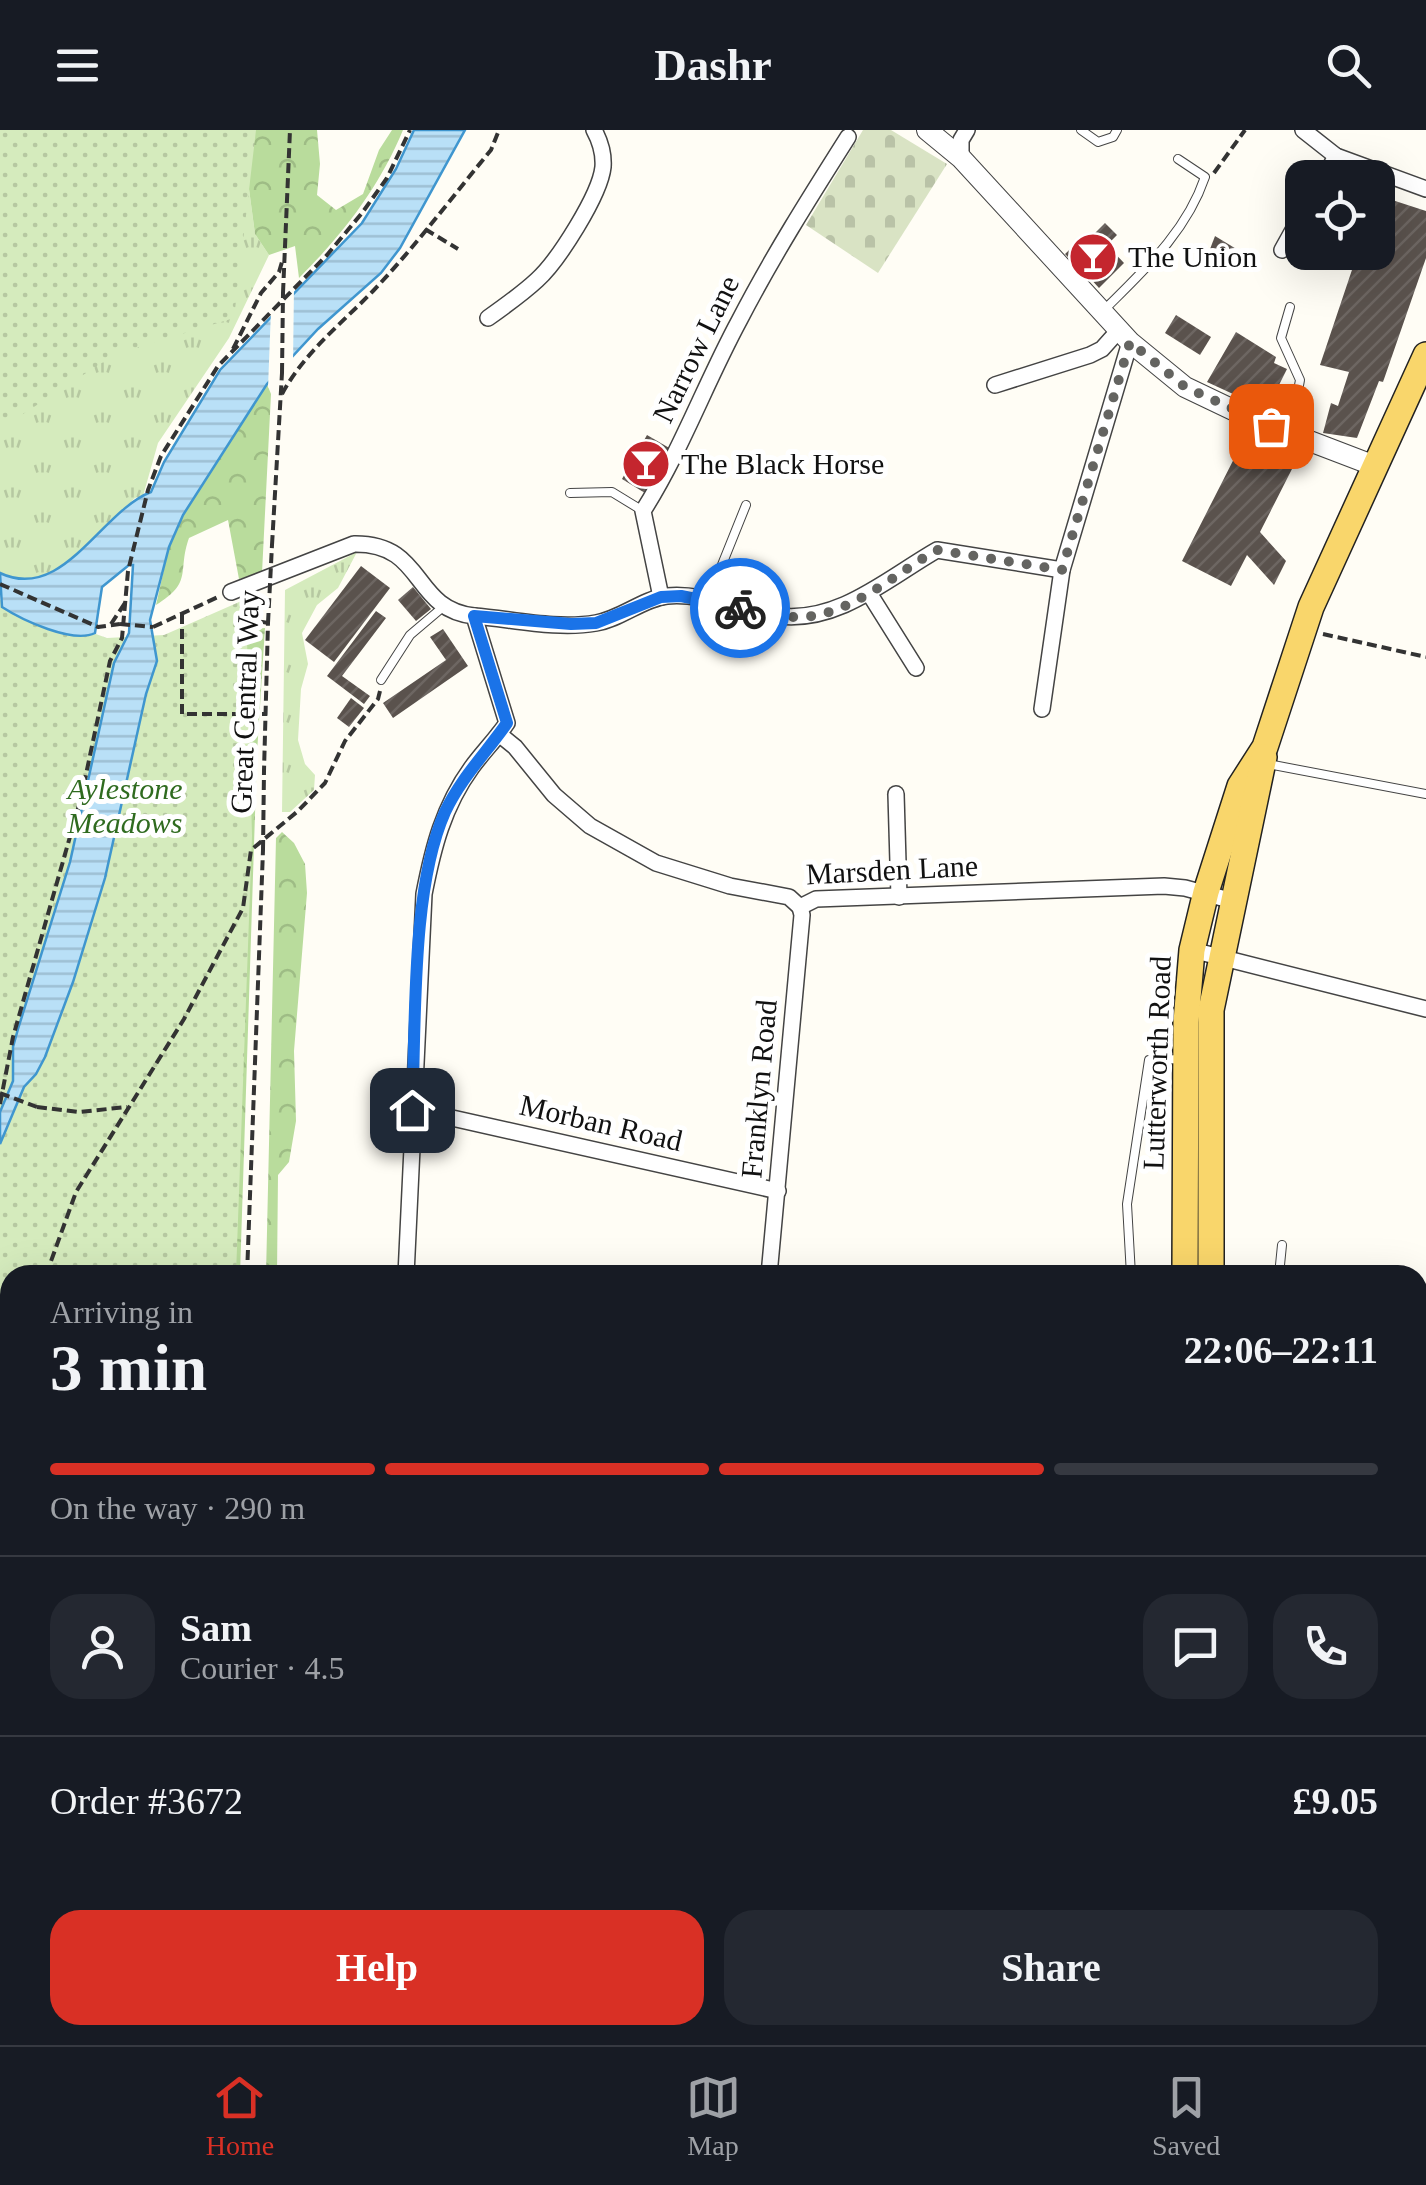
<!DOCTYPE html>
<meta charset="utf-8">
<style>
body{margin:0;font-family:"Times New Roman",serif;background:#242831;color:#f1f3f6;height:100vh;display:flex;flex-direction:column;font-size:38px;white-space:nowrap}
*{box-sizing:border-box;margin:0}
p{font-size:32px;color:#9ea1a6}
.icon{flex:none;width:55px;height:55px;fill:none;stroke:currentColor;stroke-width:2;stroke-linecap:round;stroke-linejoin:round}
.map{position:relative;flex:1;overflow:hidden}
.drawer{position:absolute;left:0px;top:1135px;width:1428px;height:780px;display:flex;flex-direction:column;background:#171b24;border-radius:30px 30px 0 0;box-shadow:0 10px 40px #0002}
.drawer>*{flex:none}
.fabs{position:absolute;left:1285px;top:30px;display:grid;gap:20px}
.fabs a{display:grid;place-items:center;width:110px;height:110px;border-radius:20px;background:#171b24;box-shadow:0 10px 40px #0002;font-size:50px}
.pin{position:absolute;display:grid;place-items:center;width:85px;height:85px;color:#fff;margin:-42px;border-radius:20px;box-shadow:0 5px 15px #0006}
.courier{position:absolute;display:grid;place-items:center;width:100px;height:100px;margin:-50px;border:8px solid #1a73e8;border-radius:50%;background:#fff;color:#222;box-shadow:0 2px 12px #0007}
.headline em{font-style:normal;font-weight:700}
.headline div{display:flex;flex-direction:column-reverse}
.headline{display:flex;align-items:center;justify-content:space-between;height:170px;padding:0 50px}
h1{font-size:65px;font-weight:700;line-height:75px}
.bar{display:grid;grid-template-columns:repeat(4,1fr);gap:15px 10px;align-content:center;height:120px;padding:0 50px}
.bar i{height:12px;border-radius:8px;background:#363941}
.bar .current{background:#d93025}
.bar p{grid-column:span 4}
.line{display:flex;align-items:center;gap:25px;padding:0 50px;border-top:2px solid #363941}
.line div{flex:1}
.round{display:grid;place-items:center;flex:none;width:105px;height:105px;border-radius:30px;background:#242831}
.primary-button{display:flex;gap:20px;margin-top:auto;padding:20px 50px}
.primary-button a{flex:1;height:115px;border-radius:30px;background:#d93025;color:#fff;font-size:40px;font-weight:700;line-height:115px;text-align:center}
.primary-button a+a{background:#242831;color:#f1f3f6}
header{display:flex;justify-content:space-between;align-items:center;height:130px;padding:0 50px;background:#171b24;font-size:45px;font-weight:700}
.tabs{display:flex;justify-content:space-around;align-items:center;height:140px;border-top:2px solid #363941;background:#171b24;font-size:28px;color:#9ea1a6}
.tabs a{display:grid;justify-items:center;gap:5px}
.tabs .current{color:#d93025}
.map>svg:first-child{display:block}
.grass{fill:url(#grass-tufts)}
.forest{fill:url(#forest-crowns)}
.cemetery{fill:url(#cemetery-stones)}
.park{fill:url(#park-dots)}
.water{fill:url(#water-rules);stroke:#3f96cf;stroke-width:2.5}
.pier{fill:#fffdf5}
.building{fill:url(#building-hatch)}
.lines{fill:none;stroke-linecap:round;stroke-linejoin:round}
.service-casing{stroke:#444;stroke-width:10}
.minor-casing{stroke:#444;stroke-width:18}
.tertiary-casing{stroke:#444;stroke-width:22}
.primary-casing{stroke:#222;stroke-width:28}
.path{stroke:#333;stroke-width:4;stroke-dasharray:10 5;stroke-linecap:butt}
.service{stroke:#fff;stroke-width:8}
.minor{stroke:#fff;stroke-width:15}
.tertiary{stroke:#fff;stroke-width:20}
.primary{stroke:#f9d66b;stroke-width:25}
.path-bridge{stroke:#333;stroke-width:4;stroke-dasharray:10 5;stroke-linecap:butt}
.done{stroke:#646461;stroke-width:10;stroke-dasharray:0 18}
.route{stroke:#1a73e8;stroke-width:12}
.labels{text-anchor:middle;stroke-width:10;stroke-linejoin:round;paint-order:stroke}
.poi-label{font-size:30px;fill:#111;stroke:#fff;text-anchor:start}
.street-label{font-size:30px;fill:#111;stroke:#fff}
.park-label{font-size:30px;font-style:italic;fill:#2f6b1f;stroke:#fff}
</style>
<header><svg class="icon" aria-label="menu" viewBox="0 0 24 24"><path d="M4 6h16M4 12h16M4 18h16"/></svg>Dashr<svg class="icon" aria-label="search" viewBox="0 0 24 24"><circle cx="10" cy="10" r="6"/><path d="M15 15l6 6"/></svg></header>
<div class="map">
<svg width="1426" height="1915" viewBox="0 0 1426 1915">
<defs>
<pattern id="grass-tufts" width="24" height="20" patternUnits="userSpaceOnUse" patternTransform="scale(2.5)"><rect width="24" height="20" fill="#d5ebbd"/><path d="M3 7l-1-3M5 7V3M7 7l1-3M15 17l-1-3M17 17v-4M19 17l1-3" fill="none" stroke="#b6c8a1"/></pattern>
<pattern id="forest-crowns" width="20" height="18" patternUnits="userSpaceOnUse" patternTransform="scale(2.5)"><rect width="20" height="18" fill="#b9dc9c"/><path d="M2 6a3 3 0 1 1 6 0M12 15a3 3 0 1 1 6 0" fill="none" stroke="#9ebc85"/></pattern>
<pattern id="cemetery-stones" width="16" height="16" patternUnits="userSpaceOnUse" patternTransform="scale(2.5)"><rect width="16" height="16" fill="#d9e3c4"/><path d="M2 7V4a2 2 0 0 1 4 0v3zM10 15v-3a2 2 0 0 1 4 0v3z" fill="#b9c2a7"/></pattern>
<pattern id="park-dots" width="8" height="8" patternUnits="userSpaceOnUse" patternTransform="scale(2.5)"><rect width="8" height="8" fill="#d5ebbd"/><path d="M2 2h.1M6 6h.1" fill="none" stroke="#b6c8a1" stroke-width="1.8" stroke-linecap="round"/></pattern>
<pattern id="water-rules" width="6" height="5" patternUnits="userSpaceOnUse" patternTransform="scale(2.5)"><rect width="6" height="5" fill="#b9e0f7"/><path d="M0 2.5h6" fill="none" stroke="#9ebfd3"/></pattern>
<pattern id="building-hatch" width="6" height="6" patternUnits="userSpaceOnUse" patternTransform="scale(2.5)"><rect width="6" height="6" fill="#5a524d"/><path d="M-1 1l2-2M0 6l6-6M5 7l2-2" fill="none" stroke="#6d6662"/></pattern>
</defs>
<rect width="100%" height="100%" fill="#fffdf5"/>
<g class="grass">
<path d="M 0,0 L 249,59 L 255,104 L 269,125 L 229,208 L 158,313 L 143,366 L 135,368 C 107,394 62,451 22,451 C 14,451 7,446 0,443 Z"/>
<polygon points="357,422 338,458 317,475 302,503 308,534 301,559 298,610 305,634 315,645 314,660 290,682 282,682 285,460"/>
</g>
<g class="forest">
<path d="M 250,0 L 317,0 L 320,34 L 317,65 L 336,80 L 363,64 L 379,20 L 392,0 L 403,0 C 379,58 343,104 299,148 L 295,116 L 269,125 L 255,104 L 249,59 Z"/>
<path d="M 267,254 L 271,264 L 262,443 L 239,449 L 228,390 L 189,408 C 177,441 194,452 156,475 L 169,417 L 183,385 Z"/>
<polygon points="243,490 252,499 265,498 257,623 240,1145 224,1145"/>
<polygon points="282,702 294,713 305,734 307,763 294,921 296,991 289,1032 278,1045 277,1145 266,1145 276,708"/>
</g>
<polygon class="cemetery" points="863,0 891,0 947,34 878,143 806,95"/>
<g class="park">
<polygon points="0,0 256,0 234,188 126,221 103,232 0,299"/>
<polygon points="246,469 252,706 236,1145 10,1145 10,1905 220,1905 220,1915 0,1915 0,470 107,508 164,505"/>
</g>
<g class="water">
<path d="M 414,0 L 465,0 L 400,118 L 381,143 L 318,199 L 267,254 L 183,385 L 169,417 L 150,490 L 157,531 L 146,564 L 105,748 L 73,852 L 45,927 L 36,944 L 24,957 L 0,1014 L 0,982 L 13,951 L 13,917 L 18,899 L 70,732 L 114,533 L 129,503 L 133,435 L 129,435 L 102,457 L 95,503 C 73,514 22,490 2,477 L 0,443 C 63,473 101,381 151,362 L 164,332 L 220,240 L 362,93 L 396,39 Z"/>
<polygon points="425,1905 535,1905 533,1915 424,1915"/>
</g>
<polygon class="pier" points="294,157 293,232 268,258 271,180"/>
<g class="building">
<polygon points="1386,68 1426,81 1426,128 1383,252 1379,251 1357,308 1323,303 1331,273 1338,276 1349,242 1320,235 1358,122 1378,122 1378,93"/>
<polygon points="1105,93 1117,105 1107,115 1124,133 1099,158 1088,146 1092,143 1078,129 1074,133 1065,124 1086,104 1090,108"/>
<polygon points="1215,106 1238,120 1226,139 1207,127"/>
<polygon points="1176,185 1211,207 1200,225 1165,203"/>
<polygon points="1236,202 1276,227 1274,233 1287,239 1276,261 1291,271 1283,287 1207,252"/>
<polygon points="647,305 671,319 645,363 622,349"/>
<polygon points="1242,313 1292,339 1260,402 1286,431 1274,455 1247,425 1231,456 1182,431"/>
<polygon points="361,436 390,458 334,532 305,510"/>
<polygon points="413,457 431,479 416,491 398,470"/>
<polygon points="376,481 386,488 342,546 370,566 364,574 327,546"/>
<polygon points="443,499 468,536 393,588 383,573 446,530 430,507"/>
<polygon points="351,568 364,578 349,597 337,588"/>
<polygon points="1426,1814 1426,1871 1418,1874 1418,1817"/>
</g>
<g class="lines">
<g class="service-casing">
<g id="service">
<polyline points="1081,0 1098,12 1113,7 1117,0"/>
<polyline points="1282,120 1303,128 1328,128 1331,122"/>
<polyline points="1290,177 1281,208 1300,250 1290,303"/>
<path d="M 1103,181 C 1143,141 1186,103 1205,47 L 1178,29"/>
<polyline points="570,363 612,362 643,381"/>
<polyline points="707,472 746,375"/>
<polyline points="381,550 410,505 443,477"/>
<polyline points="1268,634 1426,664"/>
<polyline points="1131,1145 1127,1074 1149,930 1183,929"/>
<polyline points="1279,1145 1282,1115"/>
<polyline points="1418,1409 1426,1407"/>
<polyline points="1418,1573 1426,1566"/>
</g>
</g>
<g class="minor-casing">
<g id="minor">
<polyline points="1303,0 1336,26 1426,59"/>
<polyline points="961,28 961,10 967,0"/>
<polyline points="1324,48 1336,26"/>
<polyline points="1282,120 1302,84"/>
<path d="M 488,188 C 505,176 522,164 537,150 C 558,131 600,65 603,37 C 604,23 600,11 594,0"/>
<polyline points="995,255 1090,225 1102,219 1119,200"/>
<path d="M 231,462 L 354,414 C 426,413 411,479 474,486 L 507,593 C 496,609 483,622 472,637 C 443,677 433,718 424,764 L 406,1145"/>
<polyline points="869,463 916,538"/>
<path d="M 661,467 L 643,381 C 681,321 705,254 739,191 C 772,127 810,67 848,7"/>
<path d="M 474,486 C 512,489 557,500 596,493 C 621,489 642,469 667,466 C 703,462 743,482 779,486 C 839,493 888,448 937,420 L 1062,440"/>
<polyline points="1042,579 1062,440 1130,212"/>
<polyline points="499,604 515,617 554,665 590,696 656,733 730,756 789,767 800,777 816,769 1164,756 1185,758 1233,771"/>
<polyline points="896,664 899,767"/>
<polyline points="1192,820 1426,879"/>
<polyline points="412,979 778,1061"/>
<polyline points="769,1145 802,785 800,777"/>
<polyline points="1418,1764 1426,1761"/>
<polyline points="655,1915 659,1905"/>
<polyline points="925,1915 927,1905"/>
</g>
</g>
<g class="tertiary-casing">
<polyline id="tertiary" points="927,0 961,28 1130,212 1185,257 1252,289 1375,336"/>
</g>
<g class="primary-casing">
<g id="primary">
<polyline points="1185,1145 1186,892 1192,820 1206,762 1240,656 1265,617 1311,477 1426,225"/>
<polyline points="1211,1145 1211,880 1264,627"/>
<polyline points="1377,1905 1380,1915"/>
</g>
</g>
<g class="path">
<polyline points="1214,43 1245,0"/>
<polyline points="425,99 458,119"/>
<polyline points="283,163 290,0"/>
<polyline points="233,219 261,163 279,142 282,132"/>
<path d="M 282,264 C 304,223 341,194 373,161 C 415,117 452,67 491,20 L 499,0"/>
<polyline points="272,415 282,243"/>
<polyline points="0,454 98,497 120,494"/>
<polyline points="252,469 252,490 268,493 264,641"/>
<polyline points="182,484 182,584 267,584"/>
<polyline points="111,494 125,473"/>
<polyline points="153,497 218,467"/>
<polyline points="1323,504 1426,527"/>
<polyline points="0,974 13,907 81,668 110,531 122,508 128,441 148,360 161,326 218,236 327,125 362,83 387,48 410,0"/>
<polyline points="37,977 79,982 127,977"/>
<polyline points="46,1145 76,1062 184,889 243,778 251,720 298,681 325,653 345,611 378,569 380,561"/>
<polyline points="247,1145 263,720"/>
<polyline points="0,1263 10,1240"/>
<polyline points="227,1915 228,1905"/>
</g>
<use href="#service" class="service"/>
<use href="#minor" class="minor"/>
<use href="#tertiary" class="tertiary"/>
<use href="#primary" class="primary"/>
<g class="path-bridge">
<polyline points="282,243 283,163"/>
<polyline points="268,493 272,415"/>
<polyline points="120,494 153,497"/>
<polyline points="263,720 264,641"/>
<polyline points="0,963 37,977"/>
</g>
</g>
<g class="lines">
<path class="done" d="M 740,478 C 761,483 782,488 803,487 C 852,484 896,443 937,420 L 1062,440 L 1130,212 L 1185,257 L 1271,296"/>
<path class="route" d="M 412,980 C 416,894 411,758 445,682 C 461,648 486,623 507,593 L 474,486 L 571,494 L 596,493 L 661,467 L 681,466 L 740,478"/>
</g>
<defs>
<g id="bar-disc" transform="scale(2.5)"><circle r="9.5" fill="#c4262e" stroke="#fff"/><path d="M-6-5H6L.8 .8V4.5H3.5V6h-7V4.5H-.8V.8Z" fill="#fff"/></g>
</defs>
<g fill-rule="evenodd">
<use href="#bar-disc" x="1093" y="127"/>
<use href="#bar-disc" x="646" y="334"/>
</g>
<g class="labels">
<g class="poi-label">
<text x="1128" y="137">The Union</text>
<text x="681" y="344">The Black Horse</text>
</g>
<g class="street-label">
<text transform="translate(696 219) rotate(-64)" y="10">Narrow Lane</text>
<text transform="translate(245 572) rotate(-88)" y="10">Great Central Way</text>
<text transform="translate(892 740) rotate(-3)" y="10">Marsden Lane</text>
<text transform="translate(1157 933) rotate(-88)" y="10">Lutterworth Road</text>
<text transform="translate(759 959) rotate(-85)" y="10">Franklyn Road</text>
<text transform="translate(601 993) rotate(13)" y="10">Morban Road</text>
</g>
<g class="park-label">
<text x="125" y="669">Aylestone<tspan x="125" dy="34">Meadows</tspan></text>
</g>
</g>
</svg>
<div class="fabs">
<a><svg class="icon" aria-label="locate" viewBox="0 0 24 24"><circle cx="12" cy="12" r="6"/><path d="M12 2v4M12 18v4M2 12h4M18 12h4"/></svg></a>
</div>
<div class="pin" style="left:1271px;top:296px;background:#ea580c"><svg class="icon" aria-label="bag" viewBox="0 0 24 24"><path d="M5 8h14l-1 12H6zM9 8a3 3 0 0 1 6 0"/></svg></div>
<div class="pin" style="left:412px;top:980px;background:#1f2937"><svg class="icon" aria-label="home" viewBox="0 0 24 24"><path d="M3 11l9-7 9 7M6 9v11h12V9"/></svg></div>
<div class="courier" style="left:740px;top:478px"><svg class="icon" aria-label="bike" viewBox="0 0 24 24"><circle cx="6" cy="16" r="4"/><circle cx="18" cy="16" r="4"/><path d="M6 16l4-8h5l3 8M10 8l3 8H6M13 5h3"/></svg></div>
<section class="drawer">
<div class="headline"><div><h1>3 min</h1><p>Arriving in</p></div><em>22:06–22:11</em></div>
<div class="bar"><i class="current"></i><i class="current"></i><i class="current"></i><i></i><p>On the way · 290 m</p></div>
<div class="line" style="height:180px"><a class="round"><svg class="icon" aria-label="person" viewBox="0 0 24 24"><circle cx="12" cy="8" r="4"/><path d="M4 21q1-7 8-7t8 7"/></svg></a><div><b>Sam</b><p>Courier · 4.5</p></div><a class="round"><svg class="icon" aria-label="chat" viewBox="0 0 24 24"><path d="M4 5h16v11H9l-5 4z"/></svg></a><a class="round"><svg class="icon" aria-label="phone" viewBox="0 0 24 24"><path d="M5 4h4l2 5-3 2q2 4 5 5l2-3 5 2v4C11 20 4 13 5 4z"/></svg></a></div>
<div class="line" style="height:130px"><div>Order #3672</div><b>£9.05</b></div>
<div class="primary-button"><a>Help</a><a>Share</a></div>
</section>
</div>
<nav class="tabs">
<a class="current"><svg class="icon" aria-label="home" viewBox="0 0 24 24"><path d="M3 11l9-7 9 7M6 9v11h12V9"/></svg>Home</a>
<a><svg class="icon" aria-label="map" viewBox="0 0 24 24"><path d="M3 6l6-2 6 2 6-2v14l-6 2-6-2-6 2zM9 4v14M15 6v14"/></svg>Map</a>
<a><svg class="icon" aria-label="saved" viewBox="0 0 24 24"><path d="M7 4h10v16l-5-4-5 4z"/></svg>Saved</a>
</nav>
